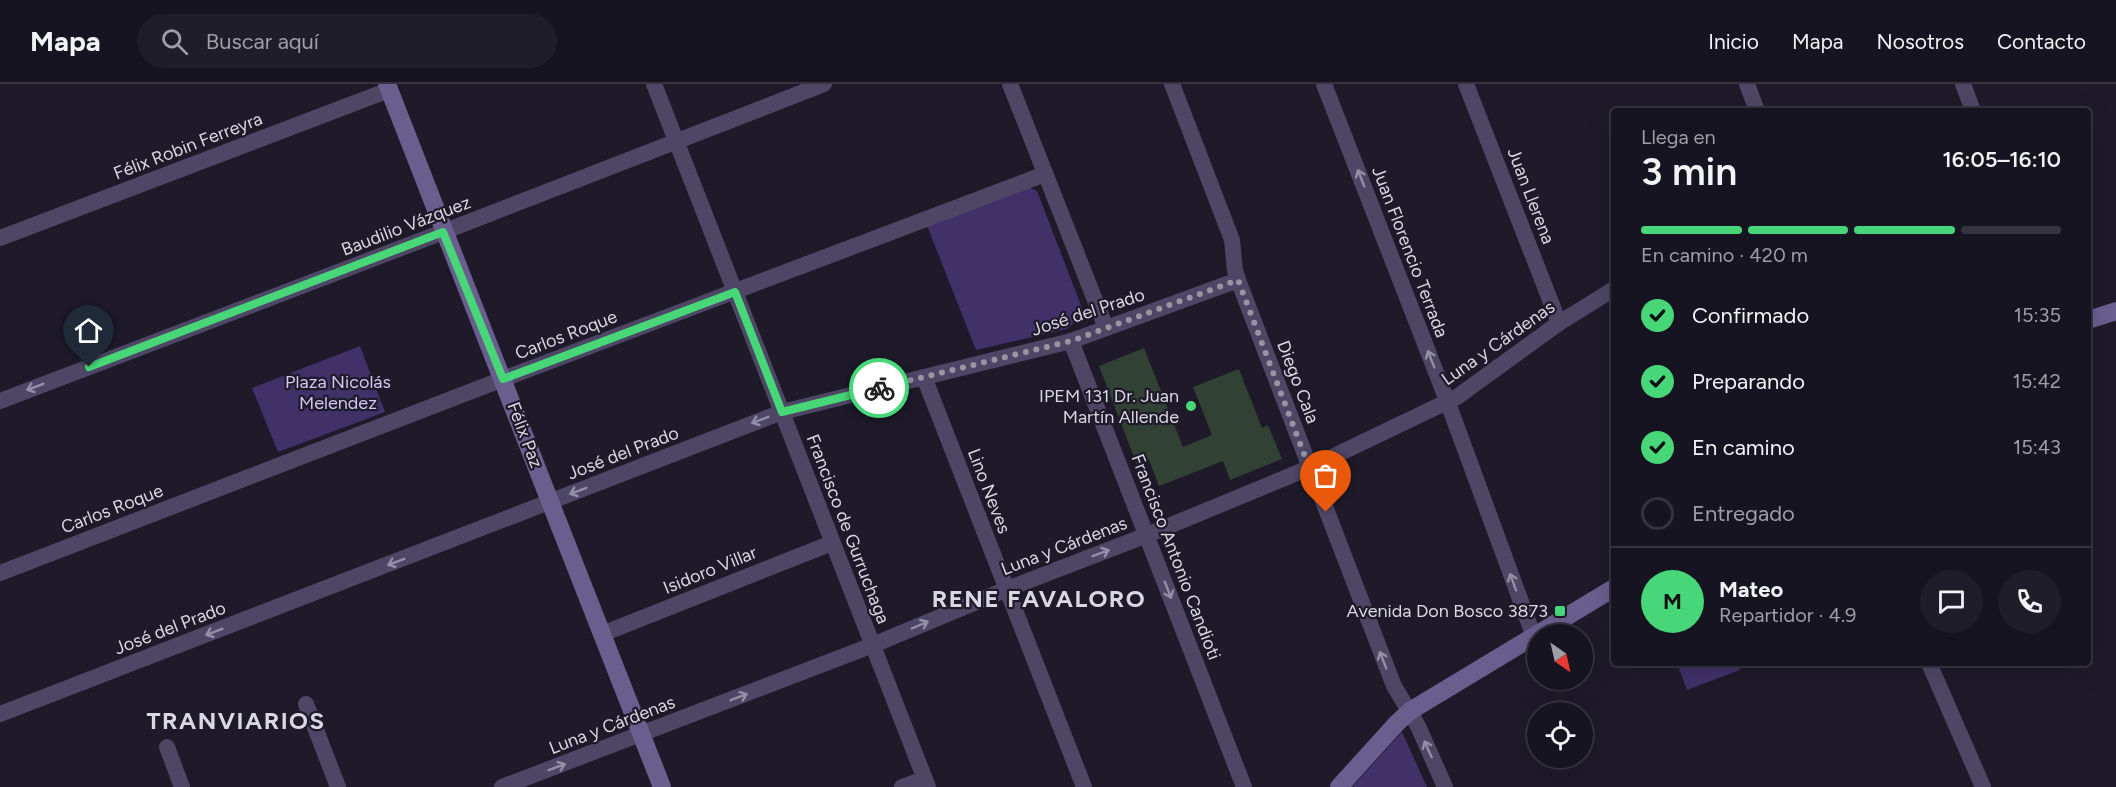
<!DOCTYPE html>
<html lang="es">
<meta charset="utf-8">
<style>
body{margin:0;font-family:Figtree,sans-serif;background:#1f1d29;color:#f1f3f6;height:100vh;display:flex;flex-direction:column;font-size:22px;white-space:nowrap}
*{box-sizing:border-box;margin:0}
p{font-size:20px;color:#9e9ea5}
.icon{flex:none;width:33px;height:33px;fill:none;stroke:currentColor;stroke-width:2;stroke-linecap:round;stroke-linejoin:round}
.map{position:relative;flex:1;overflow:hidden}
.side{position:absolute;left:1611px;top:24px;width:480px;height:558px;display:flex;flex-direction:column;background:#161420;border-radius:6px;box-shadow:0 6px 24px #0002,0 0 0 2px #35333e}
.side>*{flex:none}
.needle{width:39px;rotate:146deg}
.tools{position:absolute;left:1527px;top:540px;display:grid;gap:12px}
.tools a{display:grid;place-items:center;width:66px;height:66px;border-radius:50%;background:#161420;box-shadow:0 6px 24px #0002,0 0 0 2px #35333e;font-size:30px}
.pin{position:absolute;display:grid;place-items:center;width:51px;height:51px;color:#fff;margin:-62px -26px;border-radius:50% 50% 50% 0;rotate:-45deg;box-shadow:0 0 6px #0007}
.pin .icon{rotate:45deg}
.courier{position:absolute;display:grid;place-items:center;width:60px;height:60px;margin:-30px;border:4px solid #48d778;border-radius:50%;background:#fff;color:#222;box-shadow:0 2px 8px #0007}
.head em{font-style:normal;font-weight:600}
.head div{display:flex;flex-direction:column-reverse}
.head{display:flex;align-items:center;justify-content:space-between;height:102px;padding:0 30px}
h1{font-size:39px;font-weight:600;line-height:45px}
.bar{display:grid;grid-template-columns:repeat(4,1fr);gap:9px 6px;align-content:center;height:72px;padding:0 30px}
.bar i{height:8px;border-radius:4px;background:#35333e}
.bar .on{background:#48d778}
.bar p{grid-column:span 4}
.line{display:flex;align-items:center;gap:15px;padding:0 30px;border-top:2px solid #35333e}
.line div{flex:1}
.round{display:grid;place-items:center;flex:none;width:63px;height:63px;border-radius:32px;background:#1f1d29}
ol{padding:0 30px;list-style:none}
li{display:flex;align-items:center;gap:18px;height:66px}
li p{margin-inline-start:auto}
li .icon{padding:6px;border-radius:50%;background:#48d778;color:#111;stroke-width:4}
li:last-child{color:#9e9ea5}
li i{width:33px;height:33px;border:3px solid #35333e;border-radius:50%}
header{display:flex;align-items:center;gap:36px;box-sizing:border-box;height:84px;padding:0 30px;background:#161420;border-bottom:2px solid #35333e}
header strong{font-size:28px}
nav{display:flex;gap:33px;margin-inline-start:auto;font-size:21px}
.search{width:420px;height:54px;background:#1f1d29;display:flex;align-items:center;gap:15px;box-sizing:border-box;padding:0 21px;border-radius:33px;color:#9e9ea5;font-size:22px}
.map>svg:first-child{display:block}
.green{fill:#403169}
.building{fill:#314134}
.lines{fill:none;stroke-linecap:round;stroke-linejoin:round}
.street{stroke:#4d4765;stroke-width:16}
.secondary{stroke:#695e8e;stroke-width:18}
.oneway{stroke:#938fa4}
.done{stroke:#9895a2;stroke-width:6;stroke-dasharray:0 10.8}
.route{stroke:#48d778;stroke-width:8}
.poi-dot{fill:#48d778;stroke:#1e1a2a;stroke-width:2}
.labels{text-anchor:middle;stroke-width:4.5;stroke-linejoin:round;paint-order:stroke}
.street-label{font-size:18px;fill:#d9d7e2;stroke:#1e1a2a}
.park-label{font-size:18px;fill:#cfc8f1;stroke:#1e1a2a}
.poi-label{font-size:18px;fill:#d9d7e2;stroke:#1e1a2a;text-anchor:end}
.district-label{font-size:24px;font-weight:bold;letter-spacing:1.5px;fill:#d9d7e2;stroke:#1e1a2a}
</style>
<header>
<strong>Mapa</strong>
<div class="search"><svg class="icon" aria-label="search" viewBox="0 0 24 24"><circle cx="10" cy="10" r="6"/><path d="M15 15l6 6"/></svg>Buscar aquí</div>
<nav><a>Inicio</a><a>Mapa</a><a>Nosotros</a><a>Contacto</a></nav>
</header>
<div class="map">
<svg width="2116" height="703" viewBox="0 0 2116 703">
<rect width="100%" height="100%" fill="#1e1a2a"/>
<g class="green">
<polygon points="1026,102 1037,107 1084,229 1067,245 976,266 926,139"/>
<polygon points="360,262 385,328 278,368 252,304"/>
<polygon points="1677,579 1737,579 1740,586 1687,606"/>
<polygon points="1402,648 1427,703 1352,703"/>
</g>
<polygon class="building" points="1144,264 1183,363 1212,351 1193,303 1239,285 1262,344 1268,341 1282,375 1230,396 1223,377 1159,402 1149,376 1137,381 1099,282"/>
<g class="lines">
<g class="street">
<polyline points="654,0 928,703"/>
<polyline points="1010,0 1106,244"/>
<polyline points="1172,0 1232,156 1235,186 1238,196 1394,602 1418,642 1445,703"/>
<polyline points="1324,0 1448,319 1534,553"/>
<polyline points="1466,0 1559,239"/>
<polyline points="1747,0 1757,27"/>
<polyline points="1963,0 1973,27"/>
<polyline points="0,154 389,6"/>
<polyline points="1071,257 1244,703"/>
<polyline points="924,293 1084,703"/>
<polyline points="0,317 443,148 824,0"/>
<polyline points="0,489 503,295 1045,90"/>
<polyline points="602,550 832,459"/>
<polyline points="1929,579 1983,703"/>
<polyline points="306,620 338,703"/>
<polyline points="0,630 782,328 1071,257 1238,196"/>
<polyline points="167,663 182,703"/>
<polyline points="502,703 873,561 1007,505 1147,451 1309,384 1457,313 1559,239 1614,205"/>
<polyline points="902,703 924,695"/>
</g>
<g class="secondary">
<path d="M 387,0 C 478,234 570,469 662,703"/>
<polyline points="2088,236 2116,227"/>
<polyline points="1339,703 1397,639 1410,627 1614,504"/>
</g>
</g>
<defs><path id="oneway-shaft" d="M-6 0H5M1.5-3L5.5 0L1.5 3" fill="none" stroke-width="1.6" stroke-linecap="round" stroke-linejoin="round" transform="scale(1.5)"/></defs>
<g class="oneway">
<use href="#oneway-shaft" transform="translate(1361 94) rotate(-111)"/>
<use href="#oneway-shaft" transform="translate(1431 275) rotate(-111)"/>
<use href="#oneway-shaft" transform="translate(35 303) rotate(159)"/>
<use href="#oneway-shaft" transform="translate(760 336) rotate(159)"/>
<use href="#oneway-shaft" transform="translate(578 407) rotate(159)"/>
<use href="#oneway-shaft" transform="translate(1101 469) rotate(-21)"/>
<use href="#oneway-shaft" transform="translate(396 478) rotate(159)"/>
<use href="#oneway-shaft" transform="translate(1513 498) rotate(-110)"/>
<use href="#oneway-shaft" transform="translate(1168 506) rotate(69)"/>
<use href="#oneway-shaft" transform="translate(920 541) rotate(-23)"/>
<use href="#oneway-shaft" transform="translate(214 548) rotate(159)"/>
<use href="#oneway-shaft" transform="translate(1383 576) rotate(-111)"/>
<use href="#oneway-shaft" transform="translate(739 613) rotate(-21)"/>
<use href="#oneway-shaft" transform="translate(1428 665) rotate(-114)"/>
<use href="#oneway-shaft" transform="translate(557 683) rotate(-20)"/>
</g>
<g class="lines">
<polyline class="done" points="879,304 1071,257 1238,196 1326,428"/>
<polyline class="route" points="89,283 443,148 503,295 735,208 782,328 879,304"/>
</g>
<g class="poi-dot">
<circle cx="1191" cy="322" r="6"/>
<rect x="1554" y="521" width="12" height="12" rx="3"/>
</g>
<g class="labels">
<g class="street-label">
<text transform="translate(188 62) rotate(-21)" y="6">Félix Robin Ferreyra</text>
<text transform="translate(1531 112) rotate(69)" y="6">Juan Llerena</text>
<text transform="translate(406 142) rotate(-21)" y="6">Baudilio Vázquez</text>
<text transform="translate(1410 168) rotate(69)" y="6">Juan Florencio Terrada</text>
<text transform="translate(1088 228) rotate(-18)" y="6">José del Prado</text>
<text transform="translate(566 251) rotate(-21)" y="6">Carlos Roque</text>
<text transform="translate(1498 259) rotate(-35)" y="6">Luna y Cárdenas</text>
<text transform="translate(1298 298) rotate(69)" y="6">Diego Cala</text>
<text transform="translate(525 351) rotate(69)" y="6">Félix Paz</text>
<text transform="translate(623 369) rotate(-21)" y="6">José del Prado</text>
<text transform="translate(989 407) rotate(69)" y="6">Lino Neves</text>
<text transform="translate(112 425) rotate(-21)" y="6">Carlos Roque</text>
<text transform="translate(848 445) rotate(69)" y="6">Francisco de Gurruchaga</text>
<text transform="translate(1064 462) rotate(-21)" y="6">Luna y Cárdenas</text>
<text transform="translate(1176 473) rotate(69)" y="6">Francisco Antonio Candioti</text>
<text transform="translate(710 486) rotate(-22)" y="6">Isidoro Villar</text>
<text transform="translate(170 544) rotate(-21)" y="6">José del Prado</text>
<text transform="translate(612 641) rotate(-21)" y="6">Luna y Cárdenas</text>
</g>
<g class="park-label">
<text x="338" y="304">Plaza Nicolás<tspan x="338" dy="21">Melendez</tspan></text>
</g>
<g class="poi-label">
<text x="1179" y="318">IPEM 131 Dr. Juan<tspan x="1179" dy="21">Martín Allende</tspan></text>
<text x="1548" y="533">Avenida Don Bosco 3873</text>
</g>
<g class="district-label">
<text x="1039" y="523">RENE FAVALORO</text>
<text x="236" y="645">TRANVIARIOS</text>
</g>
</g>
</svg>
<div class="tools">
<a><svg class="needle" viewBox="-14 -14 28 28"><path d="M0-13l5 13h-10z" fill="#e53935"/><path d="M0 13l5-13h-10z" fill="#9e9ea5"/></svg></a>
<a><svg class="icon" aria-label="locate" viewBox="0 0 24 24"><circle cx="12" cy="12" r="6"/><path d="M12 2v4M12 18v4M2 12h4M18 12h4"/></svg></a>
</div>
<div class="pin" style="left:1326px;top:428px;background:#ea580c"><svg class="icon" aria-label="bag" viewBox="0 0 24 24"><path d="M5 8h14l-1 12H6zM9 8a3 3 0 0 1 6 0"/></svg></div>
<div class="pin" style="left:89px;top:283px;background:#1f2937"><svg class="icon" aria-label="home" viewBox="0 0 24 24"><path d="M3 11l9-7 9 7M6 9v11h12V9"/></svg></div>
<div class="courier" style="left:879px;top:304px"><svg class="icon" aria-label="bike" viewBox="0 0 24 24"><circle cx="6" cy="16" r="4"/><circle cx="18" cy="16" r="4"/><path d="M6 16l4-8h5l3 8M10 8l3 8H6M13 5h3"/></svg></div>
<section class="side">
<div class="head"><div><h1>3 min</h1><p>Llega en</p></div><em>16:05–16:10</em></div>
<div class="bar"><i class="on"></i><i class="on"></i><i class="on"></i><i></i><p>En camino · 420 m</p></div>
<ol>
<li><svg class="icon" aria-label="check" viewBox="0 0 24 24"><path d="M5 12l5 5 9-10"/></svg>Confirmado<p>15:35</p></li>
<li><svg class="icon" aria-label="check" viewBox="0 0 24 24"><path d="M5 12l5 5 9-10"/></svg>Preparando<p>15:42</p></li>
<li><svg class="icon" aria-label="check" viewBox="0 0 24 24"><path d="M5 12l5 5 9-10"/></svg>En camino<p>15:43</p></li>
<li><i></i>Entregado</li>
</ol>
<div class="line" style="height:108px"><b class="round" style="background:#48d778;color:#111">M</b><div><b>Mateo</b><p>Repartidor · 4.9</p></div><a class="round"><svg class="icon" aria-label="chat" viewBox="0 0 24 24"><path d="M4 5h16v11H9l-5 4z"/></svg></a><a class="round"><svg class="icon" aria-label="phone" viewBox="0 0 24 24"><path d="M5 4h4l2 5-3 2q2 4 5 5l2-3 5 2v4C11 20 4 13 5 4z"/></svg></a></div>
</section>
</div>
